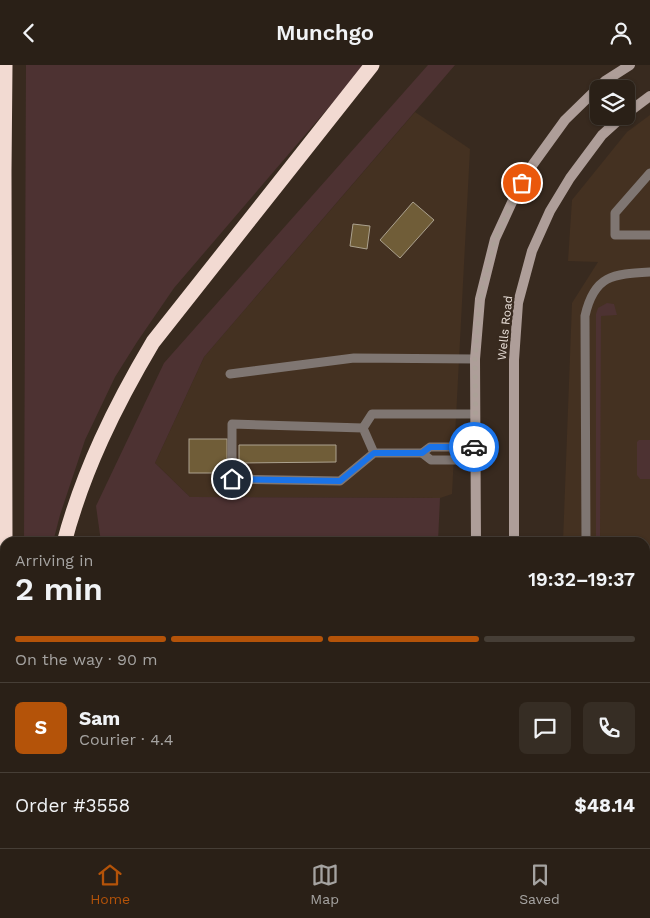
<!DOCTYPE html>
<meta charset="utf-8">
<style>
body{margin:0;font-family:"Work Sans",sans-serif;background:#362d24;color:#f1f3f6;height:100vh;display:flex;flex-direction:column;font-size:19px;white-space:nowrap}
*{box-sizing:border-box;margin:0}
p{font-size:16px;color:#a5a3a1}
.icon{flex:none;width:28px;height:28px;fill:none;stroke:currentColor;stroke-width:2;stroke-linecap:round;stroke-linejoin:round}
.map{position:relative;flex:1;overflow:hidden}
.panel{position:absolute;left:0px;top:472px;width:650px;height:311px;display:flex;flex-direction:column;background:#2a2017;border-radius:15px 15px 0 0;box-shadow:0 1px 4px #0004,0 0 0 1px #463e36}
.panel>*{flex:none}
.controls{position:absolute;left:590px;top:15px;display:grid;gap:10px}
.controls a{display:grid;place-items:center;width:45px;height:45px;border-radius:8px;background:#2a2017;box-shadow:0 1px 4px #0004,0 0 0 1px #463e36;font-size:25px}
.pin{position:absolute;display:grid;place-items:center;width:42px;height:42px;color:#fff;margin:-21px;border:2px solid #fff;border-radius:50%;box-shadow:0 1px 5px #0007}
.courier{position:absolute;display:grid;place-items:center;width:50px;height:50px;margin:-25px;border:4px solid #1a73e8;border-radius:50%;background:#fff;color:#222;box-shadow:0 1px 6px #0007}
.overview em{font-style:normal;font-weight:600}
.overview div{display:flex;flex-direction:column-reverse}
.overview{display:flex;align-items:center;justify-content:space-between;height:85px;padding:0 15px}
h1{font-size:32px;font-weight:600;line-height:38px}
.bar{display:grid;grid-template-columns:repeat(4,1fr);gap:8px 5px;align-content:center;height:60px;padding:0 15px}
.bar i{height:6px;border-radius:4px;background:#463e36}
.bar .selected{background:#b45309}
.bar p{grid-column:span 4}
.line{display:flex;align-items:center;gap:12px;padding:0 15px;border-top:1px solid #463e36}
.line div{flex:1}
.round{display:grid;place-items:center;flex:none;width:52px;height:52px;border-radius:8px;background:#362d24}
header{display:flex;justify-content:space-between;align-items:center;height:65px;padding:0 15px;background:#2a2017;font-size:22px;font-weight:600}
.dock{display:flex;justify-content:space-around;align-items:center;height:70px;border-top:1px solid #463e36;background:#2a2017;font-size:14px;color:#a5a3a1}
.dock a{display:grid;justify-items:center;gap:2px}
.dock .selected{color:#b45309}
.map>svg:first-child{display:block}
.built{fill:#443121}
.green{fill:#4d3232}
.building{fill:#705d38;stroke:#aca28f}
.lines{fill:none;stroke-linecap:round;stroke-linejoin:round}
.lane{stroke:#7f7672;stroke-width:9}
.secondary{stroke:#ae9e99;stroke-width:10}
.highway{stroke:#f2dad2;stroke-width:15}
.done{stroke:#aba097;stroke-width:5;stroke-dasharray:0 9}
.route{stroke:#1a73e8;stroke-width:6}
.labels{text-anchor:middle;stroke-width:5;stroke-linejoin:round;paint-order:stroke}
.street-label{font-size:12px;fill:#e9dfd8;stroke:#382a1f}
</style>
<header><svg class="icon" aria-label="back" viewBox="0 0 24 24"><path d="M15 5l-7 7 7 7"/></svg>Munchgo<svg class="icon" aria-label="person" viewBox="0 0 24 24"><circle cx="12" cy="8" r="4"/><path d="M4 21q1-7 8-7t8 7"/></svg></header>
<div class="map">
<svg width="650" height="783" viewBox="0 0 650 783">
<rect width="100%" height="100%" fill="#382a1f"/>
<g class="built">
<polygon points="415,47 470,84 452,429 440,433 190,432 155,398 204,292"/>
<polygon points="650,50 650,783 556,783 556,779 645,779 645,478 563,477 572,238 598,197 568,196 572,135 627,67"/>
<rect x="93" y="779" width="359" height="4"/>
</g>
<g class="green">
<polygon points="26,0 365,0 174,223 137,277 115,312 85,375 60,450 53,477 24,478"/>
<polygon points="428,0 455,0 204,292 155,398 190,432 440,433 438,477 101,477 96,441 164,298"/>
<polygon points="607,238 614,239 617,250 601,251 600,477 596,478 596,249 598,243"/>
<polygon points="639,375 650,375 650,414 640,414 637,410 637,377"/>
</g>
<g class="building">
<polygon points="413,137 434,155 400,193 380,175"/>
<polygon points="353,159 370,161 367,184 350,181"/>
<rect x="189" y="374" width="38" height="34"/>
<polygon points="239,380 336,380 336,397 239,398"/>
<rect x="101" y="781" width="44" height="2"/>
</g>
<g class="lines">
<g class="lane">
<polyline points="650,108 615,148 615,170 650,170"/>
<polyline points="230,309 354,293 475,294"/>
<polyline points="363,363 372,349 475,349"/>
<polyline points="374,388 363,363 232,359 232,414 340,416 374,388 422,388 430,382 476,382"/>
<polyline points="422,388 431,395 475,395"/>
<path d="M 586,478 L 585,251 C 594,210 613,209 650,207"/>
<polyline points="645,518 650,518"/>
<polyline points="590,779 590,783"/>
<polyline points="260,783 260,779"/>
</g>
<g class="secondary">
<polyline points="626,49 650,31"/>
<polyline points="476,478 475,294 480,234 495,174 513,135 531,102 565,55 605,16 630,0"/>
<polyline points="514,478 514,295 518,238 532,186 550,146 570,113 602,70 623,51"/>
<polyline points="477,779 477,783"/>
<polyline points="514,779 514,783"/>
</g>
<g class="highway">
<polyline points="5,0 4,106 5,478"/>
<path d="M 64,478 C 83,406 115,341 153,277 L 372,0"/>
<polyline points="7,779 7,783"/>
<polyline points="28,783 28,779"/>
</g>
</g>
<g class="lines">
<polyline class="done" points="474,382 476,382 475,294 480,234 495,174 522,118"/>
<polyline class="route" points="232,414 340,416 374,388 422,388 430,382 474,382"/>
</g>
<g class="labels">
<g class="street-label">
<text transform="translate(505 263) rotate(-84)" y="4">Wells Road</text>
</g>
</g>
</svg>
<div class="controls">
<a><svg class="icon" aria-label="layers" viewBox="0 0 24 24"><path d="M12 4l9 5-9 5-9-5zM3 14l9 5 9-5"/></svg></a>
</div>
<div class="pin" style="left:522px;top:118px;background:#ea580c"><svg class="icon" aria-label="bag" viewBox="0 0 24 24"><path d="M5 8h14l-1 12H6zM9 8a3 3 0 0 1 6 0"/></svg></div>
<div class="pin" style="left:232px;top:414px;background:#1f2937"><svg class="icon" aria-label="home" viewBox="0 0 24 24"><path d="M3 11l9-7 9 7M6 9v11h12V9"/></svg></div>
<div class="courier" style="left:474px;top:382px"><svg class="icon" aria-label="car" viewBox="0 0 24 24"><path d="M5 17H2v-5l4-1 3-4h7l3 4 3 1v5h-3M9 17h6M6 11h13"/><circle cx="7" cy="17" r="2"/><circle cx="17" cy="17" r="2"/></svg></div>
<section class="panel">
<div class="overview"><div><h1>2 min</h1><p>Arriving in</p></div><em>19:32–19:37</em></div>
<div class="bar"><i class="selected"></i><i class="selected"></i><i class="selected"></i><i></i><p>On the way · 90 m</p></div>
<div class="line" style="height:90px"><b class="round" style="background:#b45309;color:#fff">S</b><div><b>Sam</b><p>Courier · 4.4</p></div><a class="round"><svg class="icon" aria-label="chat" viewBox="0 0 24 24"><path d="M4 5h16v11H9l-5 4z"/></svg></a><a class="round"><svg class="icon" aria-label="phone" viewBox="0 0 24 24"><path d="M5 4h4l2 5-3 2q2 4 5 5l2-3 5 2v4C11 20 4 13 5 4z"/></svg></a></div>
<div class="line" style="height:65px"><div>Order #3558</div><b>$48.14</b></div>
</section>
</div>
<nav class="dock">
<a class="selected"><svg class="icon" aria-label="home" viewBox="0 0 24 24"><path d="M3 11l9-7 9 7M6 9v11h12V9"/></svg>Home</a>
<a><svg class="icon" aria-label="map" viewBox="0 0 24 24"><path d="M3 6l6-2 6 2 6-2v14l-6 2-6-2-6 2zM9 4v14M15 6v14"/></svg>Map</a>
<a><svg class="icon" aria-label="saved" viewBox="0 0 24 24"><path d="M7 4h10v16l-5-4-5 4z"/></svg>Saved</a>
</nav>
